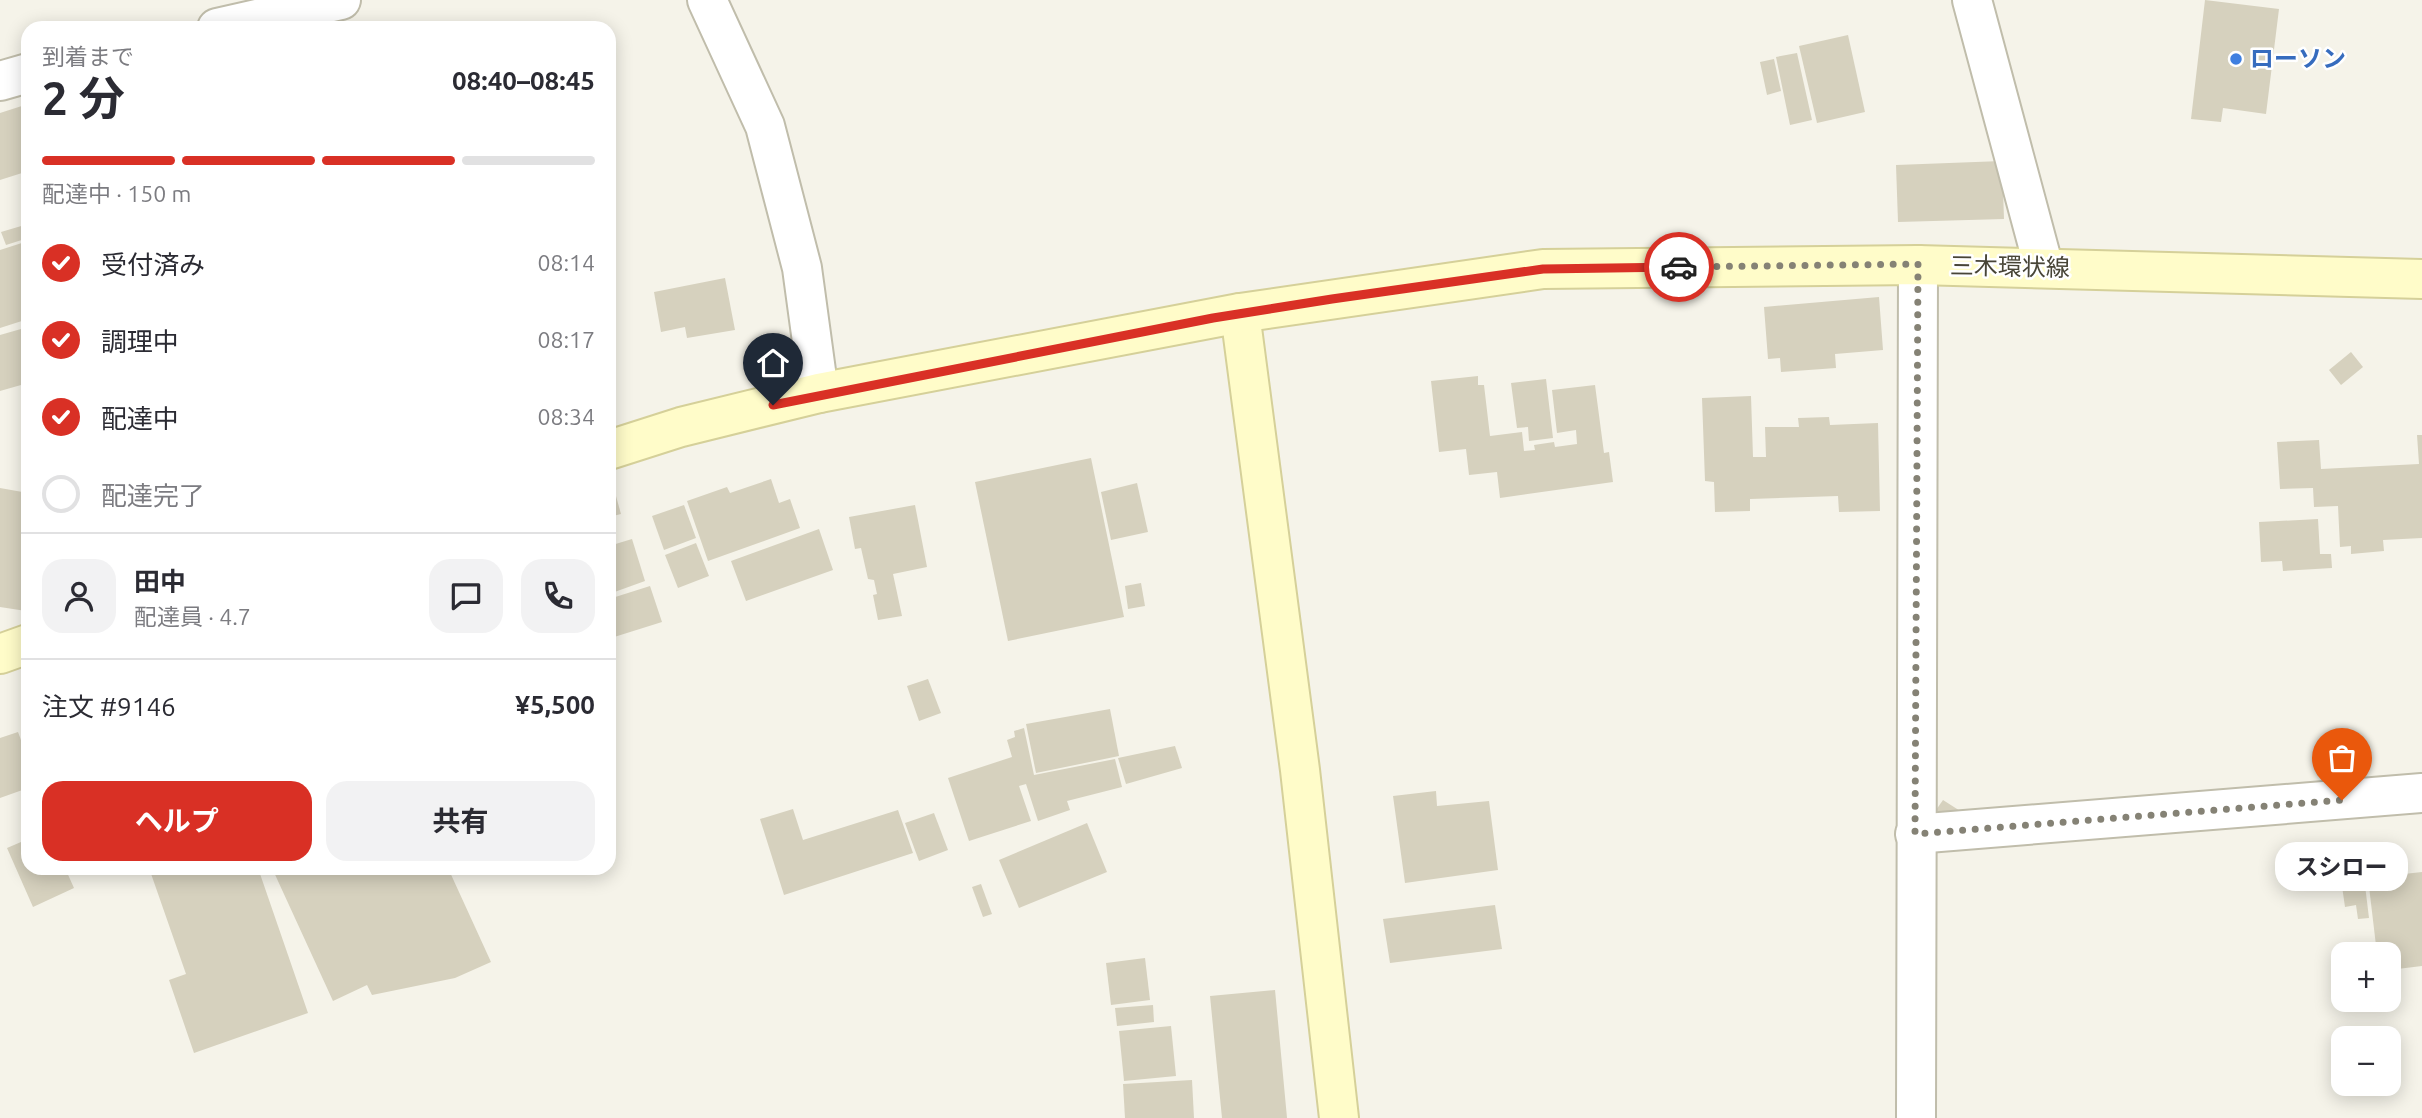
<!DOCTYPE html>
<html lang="ja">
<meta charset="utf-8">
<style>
body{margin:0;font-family:Ubuntu,"Noto Sans JP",sans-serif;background:#f2f2f3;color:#2b2b33;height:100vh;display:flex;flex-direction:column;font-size:26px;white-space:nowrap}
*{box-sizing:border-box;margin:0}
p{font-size:23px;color:#7c7c81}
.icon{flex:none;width:38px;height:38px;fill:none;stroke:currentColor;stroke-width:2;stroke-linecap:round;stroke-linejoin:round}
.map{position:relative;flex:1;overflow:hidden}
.panel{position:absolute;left:21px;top:21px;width:595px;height:854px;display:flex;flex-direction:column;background:#fff;border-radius:21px;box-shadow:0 4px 18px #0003}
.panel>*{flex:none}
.buttons{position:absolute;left:2331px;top:942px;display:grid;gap:14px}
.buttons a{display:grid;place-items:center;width:70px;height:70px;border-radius:14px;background:#fff;box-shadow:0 4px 18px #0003;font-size:35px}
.pin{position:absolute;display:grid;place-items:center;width:60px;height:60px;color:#fff;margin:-72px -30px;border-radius:50% 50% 50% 0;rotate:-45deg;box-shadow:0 0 7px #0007}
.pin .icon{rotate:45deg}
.courier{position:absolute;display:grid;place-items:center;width:70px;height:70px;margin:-35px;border:5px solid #d93025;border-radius:50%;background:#fff;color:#222;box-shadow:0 2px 9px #0007}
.bubble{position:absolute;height:49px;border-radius:21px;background:#fff;box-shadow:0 4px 18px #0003;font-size:23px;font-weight:700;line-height:49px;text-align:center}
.overview em{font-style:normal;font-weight:700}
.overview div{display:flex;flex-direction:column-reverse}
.overview{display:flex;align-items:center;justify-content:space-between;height:119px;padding:0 21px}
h1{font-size:46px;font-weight:700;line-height:52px}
.bar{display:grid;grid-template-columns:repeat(4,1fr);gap:10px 7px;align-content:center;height:84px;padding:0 21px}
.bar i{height:9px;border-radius:5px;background:#e1e1e2}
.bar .current{background:#d93025}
.bar p{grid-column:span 4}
.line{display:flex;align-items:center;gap:18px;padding:0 21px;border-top:2px solid #e1e1e2}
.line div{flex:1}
.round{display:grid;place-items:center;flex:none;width:74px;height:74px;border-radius:21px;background:#f2f2f3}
ol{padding:0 21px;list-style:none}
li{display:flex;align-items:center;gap:21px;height:77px}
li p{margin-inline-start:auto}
li .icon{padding:7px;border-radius:50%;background:#d93025;color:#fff;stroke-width:4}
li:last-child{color:#7c7c81}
li i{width:38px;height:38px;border:4px solid #e1e1e2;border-radius:50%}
.action{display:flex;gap:14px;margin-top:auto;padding:14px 21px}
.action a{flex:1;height:80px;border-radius:21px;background:#d93025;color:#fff;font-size:28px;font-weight:700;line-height:80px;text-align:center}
.action a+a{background:#f2f2f3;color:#2b2b33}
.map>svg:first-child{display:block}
.building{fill:#d6d1be}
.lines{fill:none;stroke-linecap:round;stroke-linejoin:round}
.street-casing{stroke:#c0bdab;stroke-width:42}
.secondary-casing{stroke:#d5d099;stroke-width:42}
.street{stroke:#fff;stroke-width:38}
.secondary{stroke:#fffcc9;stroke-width:38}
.done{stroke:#858275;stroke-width:7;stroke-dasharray:0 12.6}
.route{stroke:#d93025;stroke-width:9}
.shop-dot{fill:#3f7fe0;stroke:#fff;stroke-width:2.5}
.labels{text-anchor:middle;stroke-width:5;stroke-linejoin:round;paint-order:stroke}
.shop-label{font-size:24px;font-weight:bold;fill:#366cbe;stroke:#fff;text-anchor:start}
.street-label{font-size:24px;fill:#484537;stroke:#fff}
</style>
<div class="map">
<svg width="2422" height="1118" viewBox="0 0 2422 1118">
<rect width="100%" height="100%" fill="#f5f3e9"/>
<g class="building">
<polygon points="2205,0 2279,9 2266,114 2223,108 2221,122 2191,119"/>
<polygon points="1848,35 1865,112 1817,123 1799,46"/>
<polygon points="1797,53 1812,120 1790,125 1776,57"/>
<polygon points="1774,59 1781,91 1767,95 1760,62"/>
<polygon points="28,104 28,189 27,189 22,173 0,180 0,113"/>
<polygon points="2002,161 2004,219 1898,222 1896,165"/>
<polygon points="28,224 28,238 6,245 1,232"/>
<polygon points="28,241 28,319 0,328 0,250"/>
<polygon points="725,278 735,330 687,338 685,327 661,332 654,292"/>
<polygon points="1879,297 1883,350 1835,354 1836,368 1781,372 1780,358 1768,359 1764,307"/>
<polygon points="28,327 28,383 0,391 0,335"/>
<polygon points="2351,352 2363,367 2341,385 2329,370"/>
<polygon points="1478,376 1478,385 1484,385 1490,436 1522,432 1524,451 1535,450 1534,445 1554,442 1555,447 1577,444 1576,430 1557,433 1552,390 1595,385 1604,453 1609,452 1613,482 1500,498 1497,472 1469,475 1466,449 1439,452 1431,381"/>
<polygon points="1546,379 1553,438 1529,441 1528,427 1517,428 1511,383"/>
<polygon points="1751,396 1753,457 1766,457 1765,427 1799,427 1798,418 1829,417 1830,425 1878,423 1880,511 1839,512 1838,496 1750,499 1750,511 1715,512 1714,482 1705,481 1702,398"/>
<polygon points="2417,435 2422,435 2422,538 2383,540 2384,551 2351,554 2351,546 2340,547 2338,506 2314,507 2313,488 2280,489 2277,442 2319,440 2321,469 2419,464"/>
<polygon points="1091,458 1124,617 1008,641 975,482"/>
<polygon points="771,479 779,503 790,499 800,528 708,561 687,501 727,487 730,493"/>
<polygon points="1137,483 1148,532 1111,540 1101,492"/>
<polygon points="0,488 28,493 26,611 0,607"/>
<polygon points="614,489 621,514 609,517 609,490"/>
<polygon points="684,505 696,538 664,550 652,516"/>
<polygon points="915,505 927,567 893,574 902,616 878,620 873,595 877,594 874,580 868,579 861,548 855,549 849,517"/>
<polygon points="2318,519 2320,554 2331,554 2332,568 2283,571 2282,561 2261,562 2259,522"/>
<polygon points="819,529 833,570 746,601 731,561"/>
<polygon points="632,539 645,581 609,594 609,546"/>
<polygon points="696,543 709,576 678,588 665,555"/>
<polygon points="1141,583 1145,606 1128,609 1125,586"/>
<polygon points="650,586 662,622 611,638 609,599"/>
<polygon points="928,679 941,713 919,721 907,686"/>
<polygon points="1110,709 1119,756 1036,773 1026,724"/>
<polygon points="1024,728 1034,775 1115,759 1122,787 1067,801 1070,810 1038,821 1026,784 1019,786 1031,821 969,841 948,778 1012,757 1007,740 1015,737 1014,731"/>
<polygon points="18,732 28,759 28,788 0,798 0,738"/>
<polygon points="1175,746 1182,768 1126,784 1118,758"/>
<polygon points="1436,791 1437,806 1489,801 1498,870 1405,883 1393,796"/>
<polygon points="1943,800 1968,816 1961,827 1936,810"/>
<polygon points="793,809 803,840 898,810 913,853 784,895 760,819"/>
<polygon points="934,813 948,850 919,861 905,823"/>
<polygon points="1087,823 1107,872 1019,908 999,860"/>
<polygon points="28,839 28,868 65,868 74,888 33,907 7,848"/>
<polygon points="149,868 258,868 308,1013 194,1053 169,980 186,974"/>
<polygon points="272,868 448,868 491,962 455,978 372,995 367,985 333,1001"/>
<polygon points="2422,872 2422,966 2389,970 2389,954 2377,954 2368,878"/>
<polygon points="2364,877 2369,918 2358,919 2356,905 2345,907 2342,886 2346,886 2345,879"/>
<polygon points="981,884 992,914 983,917 972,887"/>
<polygon points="1495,905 1502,949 1390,963 1383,919"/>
<polygon points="1145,958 1150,1000 1111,1005 1106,963"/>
<polygon points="1275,990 1287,1118 1222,1118 1210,996"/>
<polygon points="1153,1005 1154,1022 1117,1026 1115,1008"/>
<polygon points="1171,1026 1176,1076 1124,1081 1119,1031"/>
<polygon points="1192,1080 1194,1118 1125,1118 1123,1084"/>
</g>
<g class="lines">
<g class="street-casing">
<g id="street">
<polyline points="707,0 765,126 802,268 819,393"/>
<polyline points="1972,0 2044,268"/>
<polyline points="217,28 341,0"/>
<polyline points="0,81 28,73"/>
<polyline points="1915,834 2422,793"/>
<polyline points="1916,1118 1918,265"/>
</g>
</g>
<g class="secondary-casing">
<g id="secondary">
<polyline points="1240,313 1300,770 1339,1118"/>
<polyline points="609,450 681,427 819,393 1240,313 1543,269 1918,265 2422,279"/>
<polyline points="0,654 28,644"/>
</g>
</g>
<use href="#street" class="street"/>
<use href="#secondary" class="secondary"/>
</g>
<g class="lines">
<polyline class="done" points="1679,267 1918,264 1915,834 2342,800"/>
<polyline class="route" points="773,405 1213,318 1332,299 1543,269 1679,267"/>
</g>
<circle class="shop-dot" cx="2236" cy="59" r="7"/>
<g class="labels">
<g class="shop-label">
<text x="2250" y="67">ローソン</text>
</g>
<g class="street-label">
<text transform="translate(2010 267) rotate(1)" y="8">三木環状線</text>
</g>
</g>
</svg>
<div class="buttons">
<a>+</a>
<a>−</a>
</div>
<div class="pin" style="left:2342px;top:800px;background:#ea580c"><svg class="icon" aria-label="bag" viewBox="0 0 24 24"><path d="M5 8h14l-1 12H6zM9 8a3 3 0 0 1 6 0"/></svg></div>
<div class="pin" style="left:773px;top:405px;background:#1f2937"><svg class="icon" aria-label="home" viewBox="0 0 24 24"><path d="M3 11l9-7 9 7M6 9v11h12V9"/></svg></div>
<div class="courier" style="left:1679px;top:267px"><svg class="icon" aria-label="car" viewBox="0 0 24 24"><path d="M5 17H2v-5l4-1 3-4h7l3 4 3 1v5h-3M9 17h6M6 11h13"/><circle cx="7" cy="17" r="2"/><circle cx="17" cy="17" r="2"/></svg></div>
<div class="bubble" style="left:2275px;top:842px;width:133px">スシロー</div>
<section class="panel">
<div class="overview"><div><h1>2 分</h1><p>到着まで</p></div><em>08:40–08:45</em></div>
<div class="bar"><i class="current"></i><i class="current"></i><i class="current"></i><i></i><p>配達中 · 150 m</p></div>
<ol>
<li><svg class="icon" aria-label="check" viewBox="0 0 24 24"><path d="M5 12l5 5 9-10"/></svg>受付済み<p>08:14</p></li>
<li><svg class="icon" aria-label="check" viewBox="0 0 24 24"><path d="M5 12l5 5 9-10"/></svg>調理中<p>08:17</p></li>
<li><svg class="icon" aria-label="check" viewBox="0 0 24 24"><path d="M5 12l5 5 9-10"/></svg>配達中<p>08:34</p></li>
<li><i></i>配達完了</li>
</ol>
<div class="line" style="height:126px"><a class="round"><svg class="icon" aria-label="person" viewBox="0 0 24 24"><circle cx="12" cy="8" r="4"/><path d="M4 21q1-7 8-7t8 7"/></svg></a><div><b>田中</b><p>配達員 · 4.7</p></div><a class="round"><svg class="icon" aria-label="chat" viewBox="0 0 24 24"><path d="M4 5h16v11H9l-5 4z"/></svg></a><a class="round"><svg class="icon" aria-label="phone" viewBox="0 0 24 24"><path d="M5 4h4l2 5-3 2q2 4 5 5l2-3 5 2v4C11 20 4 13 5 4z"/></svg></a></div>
<div class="line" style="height:91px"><div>注文 #9146</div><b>¥5,500</b></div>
<div class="action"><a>ヘルプ</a><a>共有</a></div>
</section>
</div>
